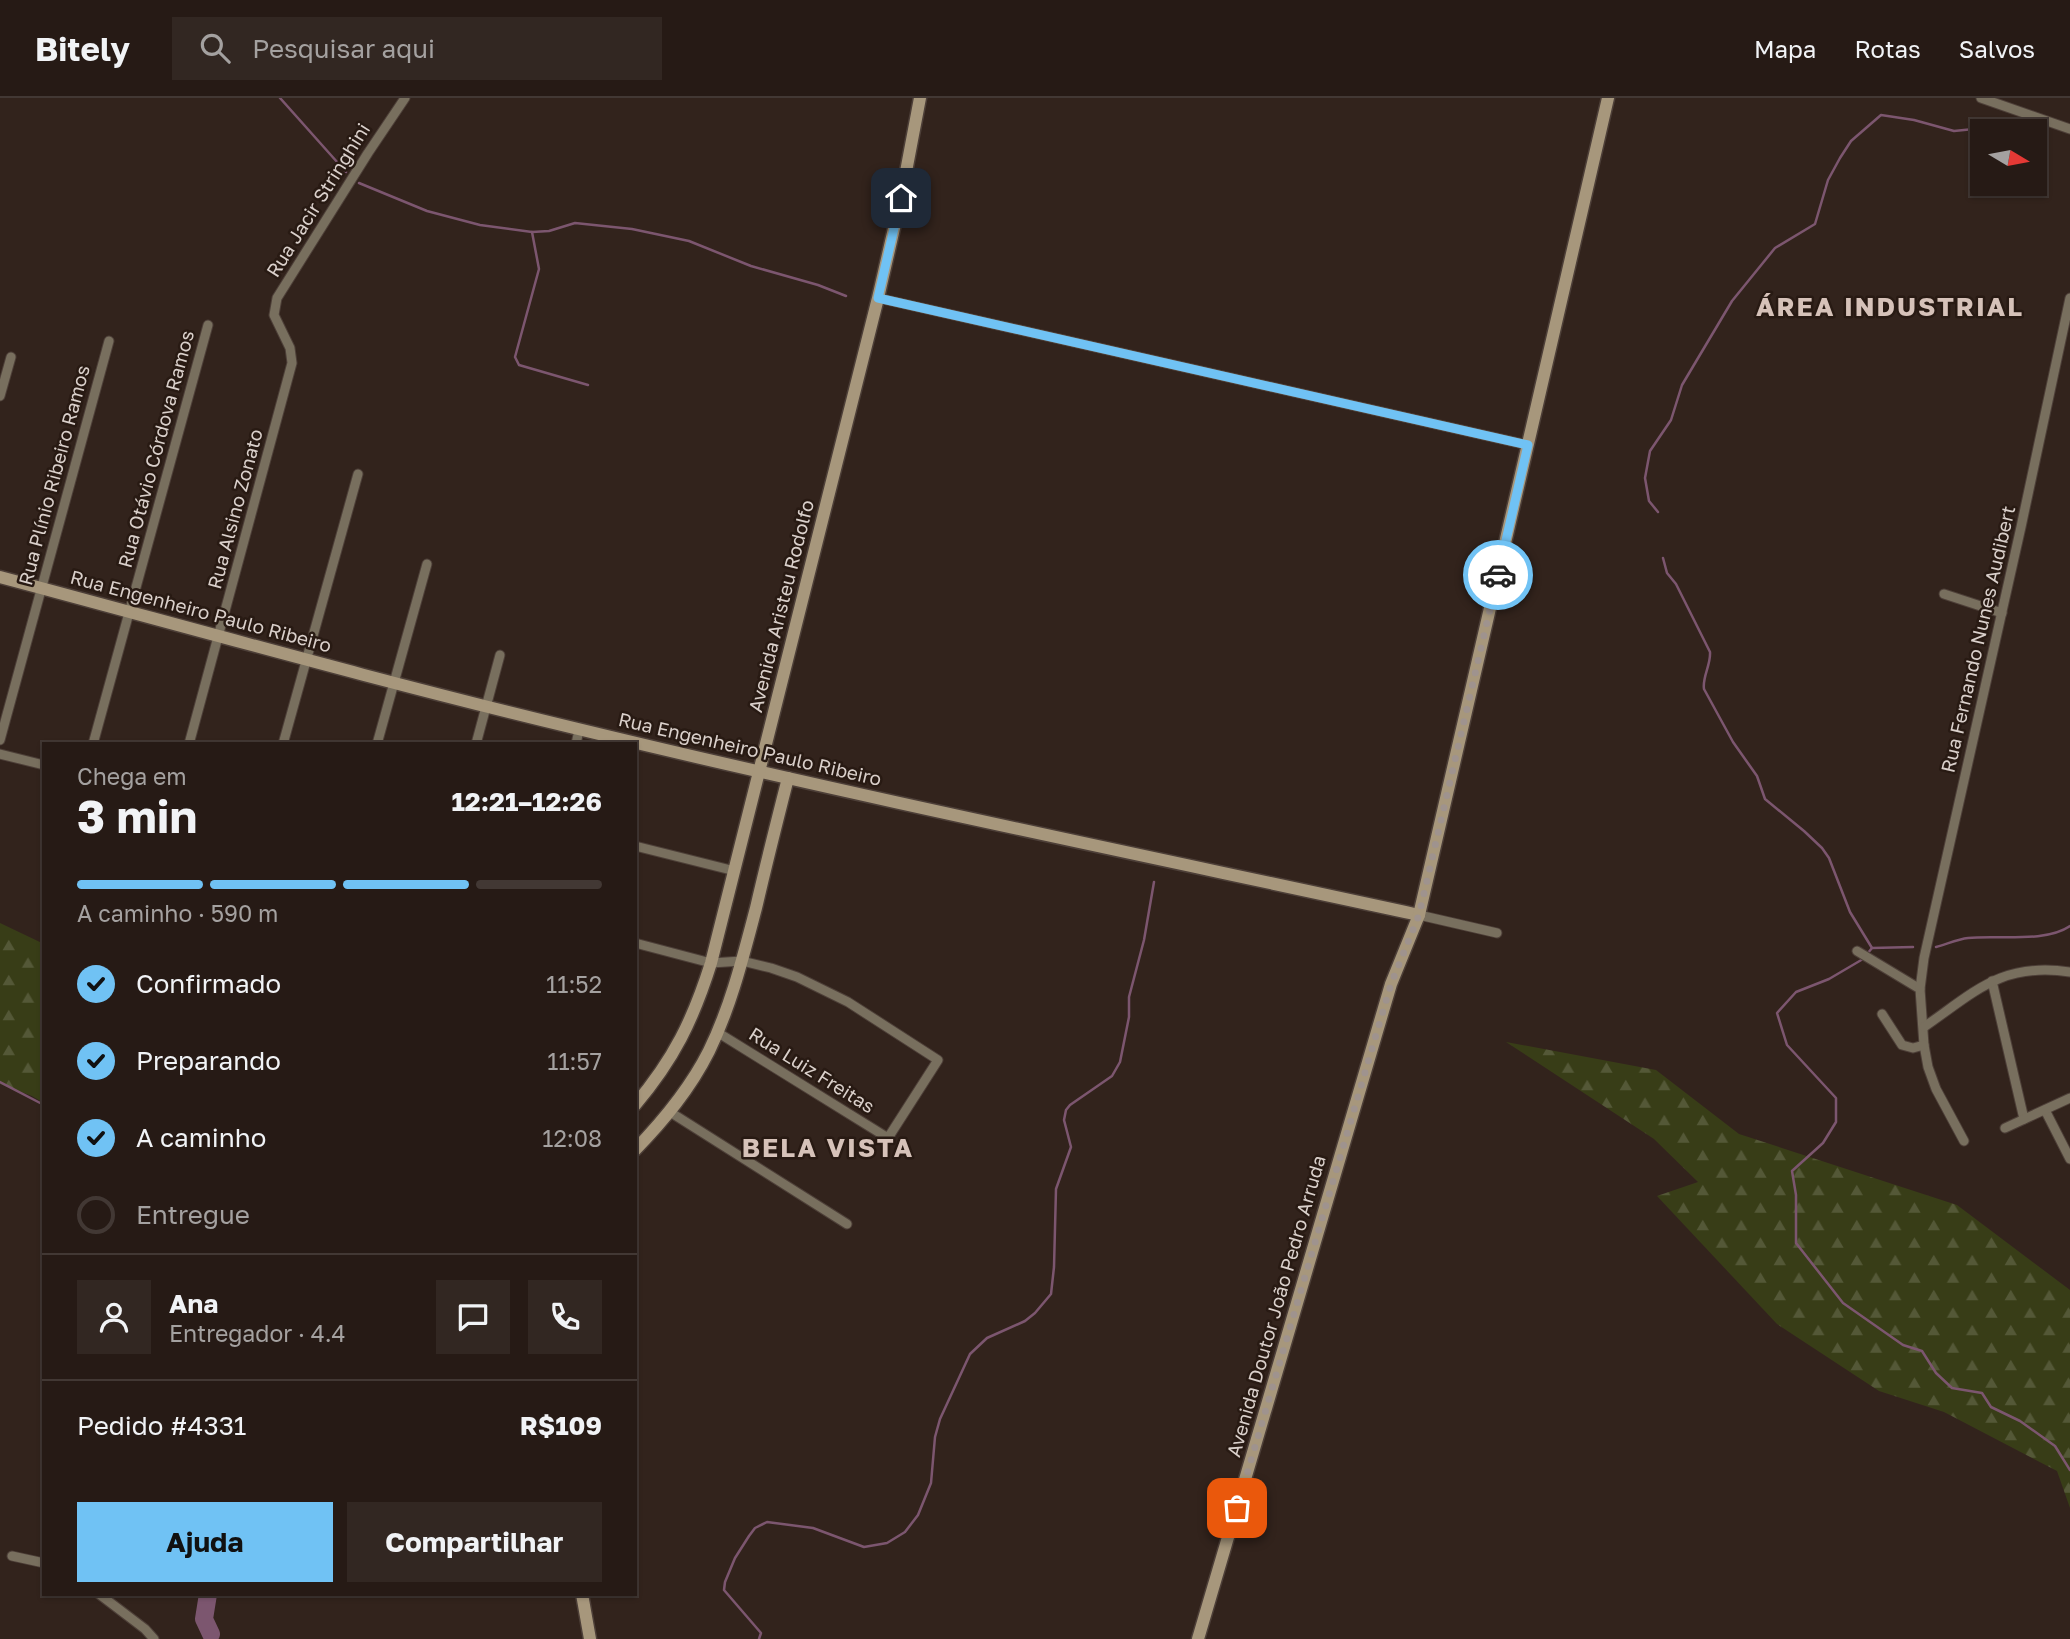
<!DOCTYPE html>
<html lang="pt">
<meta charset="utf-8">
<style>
body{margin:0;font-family:"Golos Text",sans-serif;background:#322722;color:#f1f3f6;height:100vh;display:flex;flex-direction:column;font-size:26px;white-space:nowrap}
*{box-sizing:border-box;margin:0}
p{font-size:23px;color:#a4a1a0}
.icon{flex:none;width:38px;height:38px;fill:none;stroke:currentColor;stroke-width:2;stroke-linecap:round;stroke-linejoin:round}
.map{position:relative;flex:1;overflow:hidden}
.panel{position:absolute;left:42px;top:644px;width:595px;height:854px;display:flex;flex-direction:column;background:#261a15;border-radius:0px;box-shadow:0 2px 5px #0004,0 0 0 2px #423834}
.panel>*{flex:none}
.needle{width:46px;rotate:100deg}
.fabs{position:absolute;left:1970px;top:21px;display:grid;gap:14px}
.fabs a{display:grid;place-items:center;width:77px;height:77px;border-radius:0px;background:#261a15;box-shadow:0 2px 5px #0004,0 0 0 2px #423834;font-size:35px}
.pin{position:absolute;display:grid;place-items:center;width:60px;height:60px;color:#fff;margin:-30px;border-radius:14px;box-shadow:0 4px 10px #0006}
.courier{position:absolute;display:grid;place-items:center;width:70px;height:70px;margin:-35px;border:5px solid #70c2f4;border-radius:50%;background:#fff;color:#222;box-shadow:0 2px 9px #0007}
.summary em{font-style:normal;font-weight:700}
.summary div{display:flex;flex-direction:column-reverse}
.summary{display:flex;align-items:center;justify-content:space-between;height:119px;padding:0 35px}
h1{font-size:46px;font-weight:700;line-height:52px}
.bar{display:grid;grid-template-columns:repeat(4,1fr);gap:10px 7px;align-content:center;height:84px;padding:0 35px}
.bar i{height:9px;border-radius:5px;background:#423834}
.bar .active{background:#70c2f4}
.bar p{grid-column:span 4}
.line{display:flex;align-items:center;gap:18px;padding:0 35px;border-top:2px solid #423834}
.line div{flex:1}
.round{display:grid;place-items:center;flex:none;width:74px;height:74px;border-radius:0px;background:#322722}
ol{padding:0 35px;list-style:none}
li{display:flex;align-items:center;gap:21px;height:77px}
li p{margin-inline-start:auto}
li .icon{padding:7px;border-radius:50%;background:#70c2f4;color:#111;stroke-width:4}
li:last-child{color:#a4a1a0}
li i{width:38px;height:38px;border:4px solid #423834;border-radius:50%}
.primary-button{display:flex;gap:14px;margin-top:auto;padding:14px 35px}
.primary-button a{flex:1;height:80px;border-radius:0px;background:#70c2f4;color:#111;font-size:28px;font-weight:700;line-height:80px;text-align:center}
.primary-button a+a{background:#322722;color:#f1f3f6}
header{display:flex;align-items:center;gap:42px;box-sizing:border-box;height:98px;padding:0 35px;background:#261a15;border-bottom:2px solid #423834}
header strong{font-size:33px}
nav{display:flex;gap:38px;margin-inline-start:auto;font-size:24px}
.search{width:490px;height:63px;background:#322722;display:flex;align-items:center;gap:18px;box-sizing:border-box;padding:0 24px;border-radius:0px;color:#a4a1a0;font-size:26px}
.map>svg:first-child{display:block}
.forest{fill:url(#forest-firs)}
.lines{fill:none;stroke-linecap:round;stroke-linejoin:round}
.stream{stroke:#7c566f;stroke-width:2.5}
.river{stroke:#7c566f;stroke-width:18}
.street-casing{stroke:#4d3f38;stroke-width:11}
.secondary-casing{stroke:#4d3f38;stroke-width:15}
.street{stroke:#786f5e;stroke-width:9}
.secondary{stroke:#a7977c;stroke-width:12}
.done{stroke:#9f938e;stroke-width:7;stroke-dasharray:0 12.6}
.route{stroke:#70c2f4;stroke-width:9}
.labels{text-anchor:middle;stroke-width:5;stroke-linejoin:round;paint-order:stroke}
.street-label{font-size:19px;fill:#dad0cb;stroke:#281a13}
.district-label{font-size:26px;font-weight:bold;letter-spacing:2px;fill:#d6c2b9;stroke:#281a13}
</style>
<header>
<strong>Bitely</strong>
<div class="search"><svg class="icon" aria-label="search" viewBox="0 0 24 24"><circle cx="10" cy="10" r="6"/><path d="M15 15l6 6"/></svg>Pesquisar aqui</div>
<nav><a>Mapa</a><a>Rotas</a><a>Salvos</a></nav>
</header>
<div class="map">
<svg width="2070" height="1541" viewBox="0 0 2070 1541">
<defs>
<pattern id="forest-firs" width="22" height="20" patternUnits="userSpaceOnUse" patternTransform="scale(1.75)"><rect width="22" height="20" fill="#383d17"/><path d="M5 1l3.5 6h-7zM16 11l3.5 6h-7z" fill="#545837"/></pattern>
</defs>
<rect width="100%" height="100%" fill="#32231c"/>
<g class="forest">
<polygon points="0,825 44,846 44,1005 32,998 0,986"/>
<polygon points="1506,944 1656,972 1739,1036 1957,1107 2070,1192 2070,1410 2057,1373 1944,1314 1879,1293 1777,1226 1657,1098 1698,1084 1654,1041"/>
</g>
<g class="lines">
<g class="stream">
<polyline points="280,0 346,74"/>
<polyline points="359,85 427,113 480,127 532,134 549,133 575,125 632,131 689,143 751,168 818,187 846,198"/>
<polyline points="532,134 539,171 515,259 519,267 588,287"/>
<polyline points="1658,414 1649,403 1645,380 1650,353 1671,322 1682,287 1732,203 1775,150 1815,126 1828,82 1840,60 1851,43 1881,17 1914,22 1954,33 1974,31"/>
<path d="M 1663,460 L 1667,475 L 1676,486 L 1710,554 C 1711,567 1702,579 1704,591 L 1733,644 L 1757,678 L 1765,701 L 1804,733 L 1822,750 L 1829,760 L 1850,814 L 1872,850"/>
<polyline points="1913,849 1872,850 1863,861 1829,881 1796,894 1777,915 1787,947 1836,1000 1836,1024 1823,1045 1792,1073 1796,1097 1796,1145 1843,1205 1903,1247 1922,1253 1936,1275 1952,1290 1982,1295 1991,1309 2020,1323 2055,1348 2070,1372"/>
<path d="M 1936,849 C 1947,846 1958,841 1968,840 C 1997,837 2046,845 2070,828"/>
<polyline points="0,984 44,1007"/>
<polyline points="759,1541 761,1535 724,1492 725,1484 735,1460 749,1438 755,1430 767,1424 813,1430 864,1449 887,1445 905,1434 918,1417 931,1385 935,1339 940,1321 970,1256 987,1240 1025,1223 1035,1215 1051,1196 1054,1169 1056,1091 1071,1049 1064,1022 1066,1012 1070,1007 1112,978 1120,964 1129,919 1129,899 1144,842 1154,784"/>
</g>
<polyline class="river" points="208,1496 204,1521 211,1536"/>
<g class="street-casing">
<g id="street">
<polyline points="1981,0 2070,31"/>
<polyline points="878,200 1528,347"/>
<polyline points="0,298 11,259"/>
<polyline points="1944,496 2002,515"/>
<polyline points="0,642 109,243"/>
<polyline points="93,646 208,227"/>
<polyline points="189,646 292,265 290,250 274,217 277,200 368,55 405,0"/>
<polyline points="283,646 358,376"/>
<polyline points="377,646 427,466"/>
<polyline points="476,646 500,557"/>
<polyline points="576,646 579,632"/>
<polyline points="0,656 44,667"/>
<polyline points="635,748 735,773"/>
<polyline points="1419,817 1497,835"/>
<polyline points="635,845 711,865 742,863 771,870 797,879 848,904 938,962 888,1040 717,934"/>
<polyline points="1857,853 1920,891 1924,947 1928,969 1936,991 1964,1043"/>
<polyline points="1992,883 2024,1021"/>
<polyline points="1920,891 1924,860 2021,429 2070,200"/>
<polyline points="1882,916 1902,947 1913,950 1924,947"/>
<path d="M 1924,929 C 1976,893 2002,864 2070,874"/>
<polyline points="2045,1012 2070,1061"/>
<polyline points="670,1014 847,1126"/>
<polyline points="2005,1030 2070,1000"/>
<polyline points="12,1458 44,1465"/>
<polyline points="99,1496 145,1531 154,1541"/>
</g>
</g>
<g class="secondary-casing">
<g id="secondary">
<path d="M 0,479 C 191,530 382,584 574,630 C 854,698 1137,756 1419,817"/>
<path d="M 635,1007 C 674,961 693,922 711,865 L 878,200 L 901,100 L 920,0"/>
<path d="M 635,1052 C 664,1022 690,991 709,953 C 731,908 743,859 756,810 C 766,767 777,723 788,680"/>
<polyline points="582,1496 590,1541"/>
<polyline points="1198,1541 1391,886 1419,817 1608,0"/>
</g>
</g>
<use href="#street" class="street"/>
<use href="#secondary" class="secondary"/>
</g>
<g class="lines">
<polyline class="done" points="1237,1410 1391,886 1419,817 1498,477"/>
<polyline class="route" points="901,100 878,200 1528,347 1498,477"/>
</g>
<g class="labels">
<g class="street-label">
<text transform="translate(318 102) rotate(-58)" y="7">Rua Jacir Stringhini</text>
<text transform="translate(156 351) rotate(-75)" y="7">Rua Otávio Córdova Ramos</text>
<text transform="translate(54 377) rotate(-75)" y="7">Rua Plínio Ribeiro Ramos</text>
<text transform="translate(235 411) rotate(-75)" y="7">Rua Alsino Zonato</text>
<text transform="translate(781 508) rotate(-76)" y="7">Avenida Aristeu Rodolfo</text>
<text transform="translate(201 513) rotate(15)" y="7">Rua Engenheiro Paulo Ribeiro</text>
<text transform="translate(1978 541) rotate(-77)" y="7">Rua Fernando Nunes Audibert</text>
<text transform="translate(750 651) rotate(13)" y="7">Rua Engenheiro Paulo Ribeiro</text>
<text transform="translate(812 972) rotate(32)" y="7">Rua Luiz Freitas</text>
<text transform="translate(1276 1208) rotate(-74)" y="7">Avenida Doutor João Pedro Arruda</text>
</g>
<g class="district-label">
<text x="1890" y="218">ÁREA INDUSTRIAL</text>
<text x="828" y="1059">BELA VISTA</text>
</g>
</g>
</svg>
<div class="fabs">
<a><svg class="needle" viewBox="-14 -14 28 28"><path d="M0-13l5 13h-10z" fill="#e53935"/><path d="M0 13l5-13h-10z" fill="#a4a1a0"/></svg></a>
</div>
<div class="pin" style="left:1237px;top:1410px;background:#ea580c"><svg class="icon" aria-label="bag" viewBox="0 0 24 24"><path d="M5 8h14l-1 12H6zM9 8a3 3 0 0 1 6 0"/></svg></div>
<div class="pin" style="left:901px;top:100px;background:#1f2937"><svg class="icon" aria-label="home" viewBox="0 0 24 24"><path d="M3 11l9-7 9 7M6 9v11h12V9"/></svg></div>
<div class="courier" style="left:1498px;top:477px"><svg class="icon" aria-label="car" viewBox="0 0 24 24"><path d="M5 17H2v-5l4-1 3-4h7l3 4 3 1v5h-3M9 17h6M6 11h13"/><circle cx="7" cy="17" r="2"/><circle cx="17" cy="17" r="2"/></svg></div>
<section class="panel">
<div class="summary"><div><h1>3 min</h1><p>Chega em</p></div><em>12:21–12:26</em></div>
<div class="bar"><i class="active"></i><i class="active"></i><i class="active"></i><i></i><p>A caminho · 590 m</p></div>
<ol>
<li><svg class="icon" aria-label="check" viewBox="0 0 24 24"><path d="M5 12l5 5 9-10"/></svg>Confirmado<p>11:52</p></li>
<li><svg class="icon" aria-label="check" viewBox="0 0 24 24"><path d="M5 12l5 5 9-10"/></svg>Preparando<p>11:57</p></li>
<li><svg class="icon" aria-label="check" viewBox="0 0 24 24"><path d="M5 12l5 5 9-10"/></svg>A caminho<p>12:08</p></li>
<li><i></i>Entregue</li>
</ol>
<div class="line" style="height:126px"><a class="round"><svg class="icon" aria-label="person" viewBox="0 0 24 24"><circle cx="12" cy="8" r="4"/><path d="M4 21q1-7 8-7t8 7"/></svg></a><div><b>Ana</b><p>Entregador · 4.4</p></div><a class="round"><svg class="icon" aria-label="chat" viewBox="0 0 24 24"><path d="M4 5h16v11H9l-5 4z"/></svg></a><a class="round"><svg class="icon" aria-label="phone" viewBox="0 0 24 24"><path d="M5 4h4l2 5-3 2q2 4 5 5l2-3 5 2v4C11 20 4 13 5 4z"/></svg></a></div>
<div class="line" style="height:91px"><div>Pedido #4331</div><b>R$109</b></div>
<div class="primary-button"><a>Ajuda</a><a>Compartilhar</a></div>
</section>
</div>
